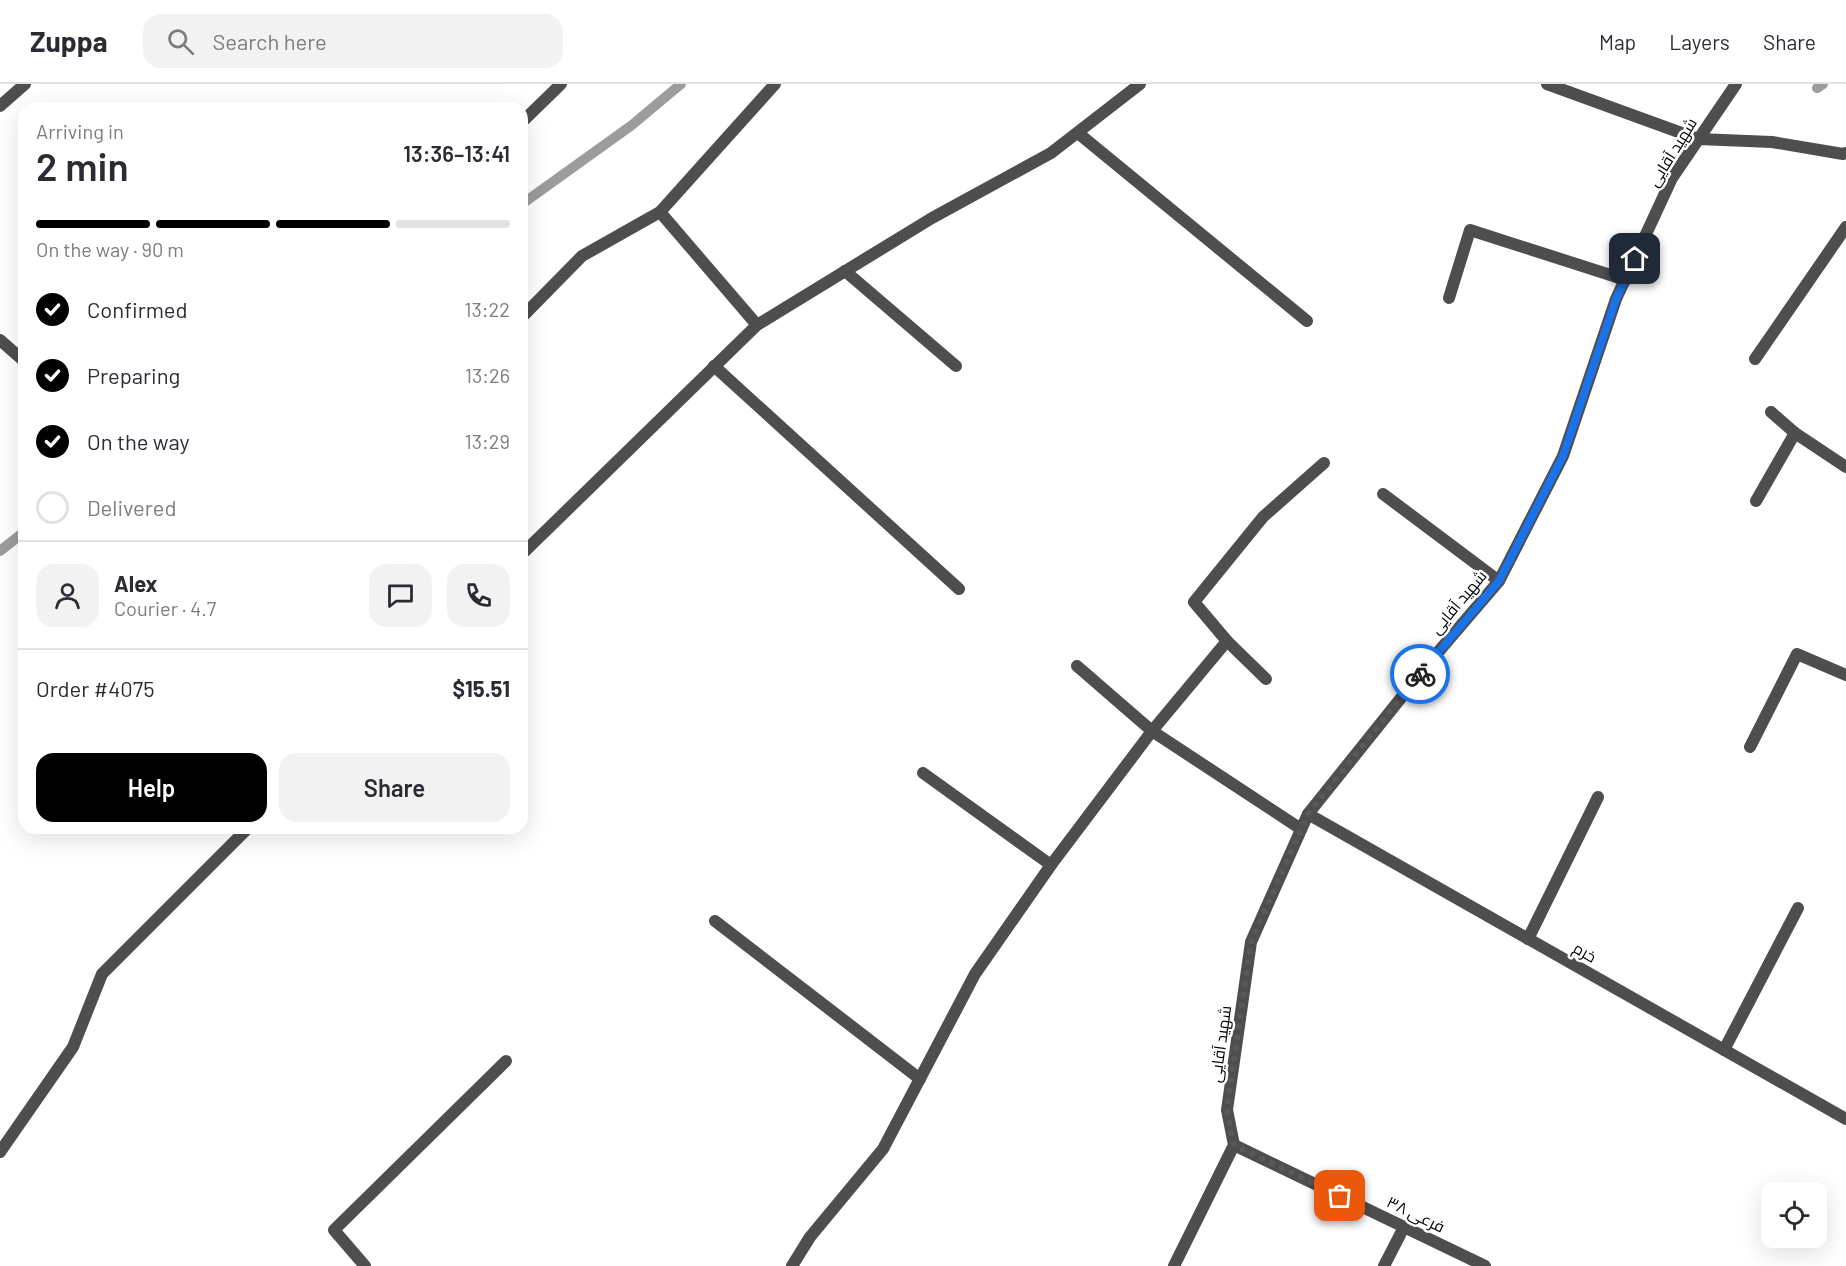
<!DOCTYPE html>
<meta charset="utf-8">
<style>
body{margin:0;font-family:Barlow,Cairo,sans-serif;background:#f2f2f3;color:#2b2b33;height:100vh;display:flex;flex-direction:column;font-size:22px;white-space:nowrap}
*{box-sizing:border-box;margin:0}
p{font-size:20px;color:#7c7c81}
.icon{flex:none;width:33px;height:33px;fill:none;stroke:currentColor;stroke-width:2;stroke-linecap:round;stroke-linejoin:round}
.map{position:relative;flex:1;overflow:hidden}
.sheet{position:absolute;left:18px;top:18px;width:510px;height:732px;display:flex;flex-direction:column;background:#fff;border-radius:18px;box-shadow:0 6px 24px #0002}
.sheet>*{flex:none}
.fabs{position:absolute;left:1761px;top:1098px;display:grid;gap:12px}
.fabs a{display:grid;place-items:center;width:66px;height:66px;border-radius:12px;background:#fff;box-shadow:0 6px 24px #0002;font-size:30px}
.pin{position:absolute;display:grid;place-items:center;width:51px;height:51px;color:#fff;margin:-26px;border-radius:12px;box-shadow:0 3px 9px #0006}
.courier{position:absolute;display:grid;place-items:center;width:60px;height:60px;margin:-30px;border:4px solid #1a73e8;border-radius:50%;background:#fff;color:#222;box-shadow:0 2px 8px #0007}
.overview em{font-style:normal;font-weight:600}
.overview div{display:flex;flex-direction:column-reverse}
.overview{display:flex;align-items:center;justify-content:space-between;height:102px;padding:0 18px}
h1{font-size:39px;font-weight:600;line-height:45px}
.bar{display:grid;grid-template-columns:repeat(4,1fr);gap:9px 6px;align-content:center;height:72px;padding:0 18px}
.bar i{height:8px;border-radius:4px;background:#e1e1e2}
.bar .selected{background:#000}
.bar p{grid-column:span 4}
.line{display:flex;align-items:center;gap:15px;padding:0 18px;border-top:2px solid #e1e1e2}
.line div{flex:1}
.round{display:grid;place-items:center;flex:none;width:63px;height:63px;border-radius:18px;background:#f2f2f3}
ol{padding:0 18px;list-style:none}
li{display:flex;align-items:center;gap:18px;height:66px}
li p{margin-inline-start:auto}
li .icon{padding:6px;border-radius:50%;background:#000;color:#fff;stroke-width:4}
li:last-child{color:#7c7c81}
li i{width:33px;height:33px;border:3px solid #e1e1e2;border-radius:50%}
.action{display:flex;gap:12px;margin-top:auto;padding:12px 18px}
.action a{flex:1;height:69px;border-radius:18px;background:#000;color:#fff;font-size:24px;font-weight:600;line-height:69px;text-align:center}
.action a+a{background:#f2f2f3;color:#2b2b33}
header{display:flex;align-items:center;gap:36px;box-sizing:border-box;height:84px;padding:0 30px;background:#fff;border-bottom:2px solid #e1e1e2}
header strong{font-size:28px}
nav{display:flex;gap:33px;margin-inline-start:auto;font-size:21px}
.search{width:420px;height:54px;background:#f2f2f3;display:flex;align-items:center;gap:15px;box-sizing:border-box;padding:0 21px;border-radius:18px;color:#7c7c81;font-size:22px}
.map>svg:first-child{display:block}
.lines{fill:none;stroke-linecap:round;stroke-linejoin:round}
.stream{stroke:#9c9c9c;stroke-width:10}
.minor{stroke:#4e4e4e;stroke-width:12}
.tertiary{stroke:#4e4e4e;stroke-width:12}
.done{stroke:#595959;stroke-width:6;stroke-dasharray:0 10.8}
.route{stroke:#1a73e8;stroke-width:8}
.labels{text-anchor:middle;stroke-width:5;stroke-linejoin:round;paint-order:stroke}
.street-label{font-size:16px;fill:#000;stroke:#fff}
</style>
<header>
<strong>Zuppa</strong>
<div class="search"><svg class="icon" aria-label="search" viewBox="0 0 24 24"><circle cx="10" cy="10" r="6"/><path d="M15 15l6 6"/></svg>Search here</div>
<nav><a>Map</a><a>Layers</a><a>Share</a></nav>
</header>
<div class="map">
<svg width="1846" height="1182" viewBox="0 0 1846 1182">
<rect width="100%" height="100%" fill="#fff"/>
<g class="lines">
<g class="stream">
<polyline points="1817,4 1823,0"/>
<polyline points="522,120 632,41 681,0"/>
<polyline points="0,467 24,448"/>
</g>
<g class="minor">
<polyline points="1547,0 1698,55 1772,58 1843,70 1846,69"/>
<polyline points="0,22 25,0"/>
<polyline points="1078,49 1307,237"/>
<polyline points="660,128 757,241"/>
<polyline points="845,187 956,282"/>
<polyline points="1449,214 1470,146 1626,196"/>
<polyline points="522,233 582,172 660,128 775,0"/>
<polyline points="1755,275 1846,143"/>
<polyline points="714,282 959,505"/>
<polyline points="1771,328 1795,349 1846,383"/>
<polyline points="1383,410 1499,497"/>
<polyline points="1756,417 1795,349"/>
<polyline points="522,470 757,241 932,134 1051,69 1140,0"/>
<polyline points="1227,557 1266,595"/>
<polyline points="1077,582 1152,647 1301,745"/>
<polyline points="1750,663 1797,570 1846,591"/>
<polyline points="923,689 1051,781"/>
<polyline points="1308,730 1846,1035"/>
<polyline points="715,837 920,995"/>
<polyline points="1528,855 1598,713"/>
<polyline points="1724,966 1798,824"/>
<polyline points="1234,1061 1485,1182"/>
<polyline points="0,1068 73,963 102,890 248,744"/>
<polyline points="365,1182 334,1146 506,977"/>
<polyline points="792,1182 810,1153 883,1065 975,890 1051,781 1152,647 1227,557 1194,518 1263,433 1324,379"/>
<polyline points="1384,1182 1404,1143"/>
</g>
<g class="tertiary">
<polyline points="522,38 561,0"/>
<polyline points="0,256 24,277"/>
<polyline points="1174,1182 1234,1061 1227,1026 1251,858 1308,730 1433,574 1499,497 1563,372 1616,215 1672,94 1736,0"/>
</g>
</g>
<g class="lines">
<polyline class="done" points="1340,1112 1234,1061 1227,1026 1251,858 1308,730 1420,590"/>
<polyline class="route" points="1420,590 1499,497 1563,372 1616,215 1635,175"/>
</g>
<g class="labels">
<g class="street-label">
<text transform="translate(1672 68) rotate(-58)" y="6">شهید آقایی</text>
<text transform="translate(1458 518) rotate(-50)" y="6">شهید آقایی</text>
<text transform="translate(1585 868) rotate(30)" y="6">خرم</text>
<text transform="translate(1220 960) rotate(-82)" y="6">شهید آقایی</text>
<text transform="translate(1416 1130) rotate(26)" y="6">فرعی ۳۸</text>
</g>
</g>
</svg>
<div class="fabs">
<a><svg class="icon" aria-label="locate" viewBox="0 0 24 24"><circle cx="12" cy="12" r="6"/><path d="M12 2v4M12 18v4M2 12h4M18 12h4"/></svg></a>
</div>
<div class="pin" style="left:1340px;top:1112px;background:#ea580c"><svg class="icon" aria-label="bag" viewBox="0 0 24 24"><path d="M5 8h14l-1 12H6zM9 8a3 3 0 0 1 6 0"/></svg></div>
<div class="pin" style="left:1635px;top:175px;background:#1f2937"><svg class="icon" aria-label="home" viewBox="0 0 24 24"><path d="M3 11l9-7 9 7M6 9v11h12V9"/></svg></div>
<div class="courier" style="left:1420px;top:590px"><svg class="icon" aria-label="bike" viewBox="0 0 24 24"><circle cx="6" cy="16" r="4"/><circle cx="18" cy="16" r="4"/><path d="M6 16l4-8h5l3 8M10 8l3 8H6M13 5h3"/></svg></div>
<section class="sheet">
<div class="overview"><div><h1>2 min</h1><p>Arriving in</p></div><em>13:36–13:41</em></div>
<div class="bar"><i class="selected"></i><i class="selected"></i><i class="selected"></i><i></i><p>On the way · 90 m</p></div>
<ol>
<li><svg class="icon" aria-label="check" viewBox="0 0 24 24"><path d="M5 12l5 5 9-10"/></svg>Confirmed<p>13:22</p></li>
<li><svg class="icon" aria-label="check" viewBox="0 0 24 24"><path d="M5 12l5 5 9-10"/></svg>Preparing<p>13:26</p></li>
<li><svg class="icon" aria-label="check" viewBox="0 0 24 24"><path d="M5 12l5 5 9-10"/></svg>On the way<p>13:29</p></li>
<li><i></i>Delivered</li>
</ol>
<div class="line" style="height:108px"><a class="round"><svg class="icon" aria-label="person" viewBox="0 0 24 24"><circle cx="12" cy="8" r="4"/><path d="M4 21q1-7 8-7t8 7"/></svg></a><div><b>Alex</b><p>Courier · 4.7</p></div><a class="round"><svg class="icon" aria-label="chat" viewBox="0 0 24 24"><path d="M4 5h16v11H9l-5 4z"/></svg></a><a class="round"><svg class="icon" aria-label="phone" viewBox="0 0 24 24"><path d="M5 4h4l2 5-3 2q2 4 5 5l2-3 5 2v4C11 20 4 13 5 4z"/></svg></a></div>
<div class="line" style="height:78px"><div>Order #4075</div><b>$15.51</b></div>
<div class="action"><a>Help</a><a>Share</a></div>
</section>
</div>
